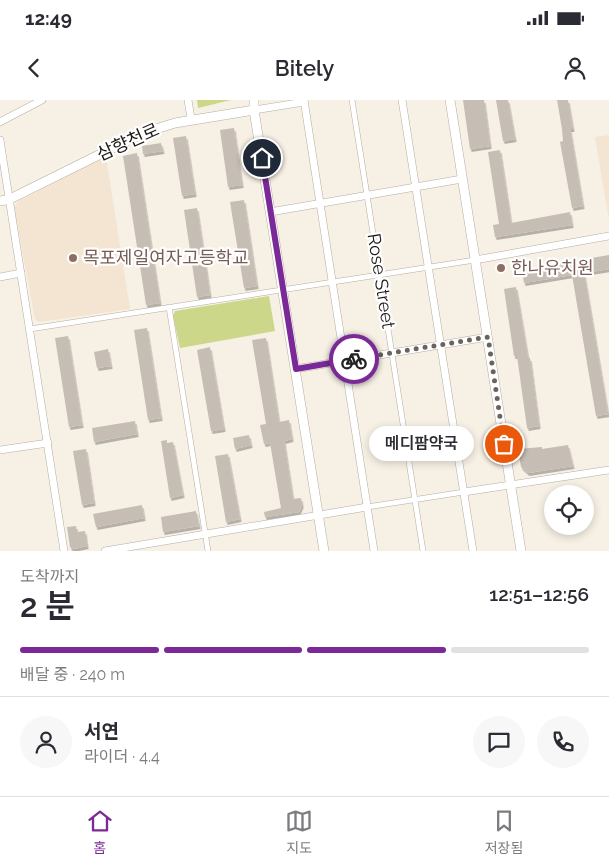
<!DOCTYPE html>
<html lang="ko">
<meta charset="utf-8">
<style>
body{margin:0;font-family:Raleway,"Noto Sans KR",sans-serif;background:#f7f7f7;color:#2b2b33;height:100vh;display:flex;flex-direction:column;font-size:19px;white-space:nowrap}
*{box-sizing:border-box;margin:0}
p{font-size:16px;color:#7c7c81}
.icon{flex:none;width:28px;height:28px;fill:none;stroke:currentColor;stroke-width:2;stroke-linecap:round;stroke-linejoin:round}
.map{position:relative;height:451px;overflow:hidden}
.sheet{display:flex;flex-direction:column;background:#fff;flex:1}
.sheet>*{flex:none}
.tools{position:absolute;left:544px;top:385px;display:grid;gap:10px}
.tools a{display:grid;place-items:center;width:50px;height:50px;border-radius:50%;background:#fff;box-shadow:0 2px 8px #0003;font-size:25px}
.pin{position:absolute;display:grid;place-items:center;width:42px;height:42px;color:#fff;margin:-21px;border:2px solid #fff;border-radius:50%;box-shadow:0 1px 5px #0007}
.courier{position:absolute;display:grid;place-items:center;width:50px;height:50px;margin:-25px;border:4px solid #7c2998;border-radius:50%;background:#fff;color:#222;box-shadow:0 1px 6px #0007}
.bubble{position:absolute;height:35px;border-radius:18px;background:#fff;box-shadow:0 2px 8px #0003;font-size:16px;font-weight:600;line-height:35px;text-align:center}
.headline em{font-style:normal;font-weight:600}
.headline div{display:flex;flex-direction:column-reverse}
.headline{display:flex;align-items:center;justify-content:space-between;height:85px;padding:0 20px}
h1{font-size:32px;font-weight:600;line-height:38px}
.bar{display:grid;grid-template-columns:repeat(4,1fr);gap:8px 5px;align-content:center;height:60px;padding:0 20px}
.bar i{height:6px;border-radius:4px;background:#e1e1e2}
.bar .on{background:#7c2998}
.bar p{grid-column:span 4}
.line{display:flex;align-items:center;gap:12px;padding:0 20px;border-top:1px solid #e1e1e2}
.line div{flex:1}
.round{display:grid;place-items:center;flex:none;width:52px;height:52px;border-radius:26px;background:#f7f7f7}
.status{display:flex;justify-content:space-between;align-items:center;height:35px;padding:0 25px;background:#fff;direction:ltr}
.status svg{height:14px;fill:currentColor}
header{display:flex;justify-content:space-between;align-items:center;height:65px;padding:0 20px;background:#fff;font-size:22px;font-weight:600}
.tabs{display:flex;justify-content:space-around;align-items:center;height:70px;border-top:1px solid #e1e1e2;background:#fff;font-size:14px;color:#7c7c81}
.tabs a{display:grid;justify-items:center;gap:2px}
.tabs .on{color:#7c2998}
.map>svg:first-child{display:block}
.education{fill:#f3e5d2}
.green{fill:#ccd78a}
.building{fill:#c6beb4;filter:url(#shadow)}
.lines{fill:none;stroke-linecap:round;stroke-linejoin:round}
.pedestrian-casing{stroke:#b4ada3;stroke-width:6}
.minor-casing{stroke:#b4ada3;stroke-width:8}
.tertiary-casing{stroke:#b4ada3;stroke-width:10}
.pedestrian{stroke:#fff;stroke-width:5}
.minor{stroke:#fff;stroke-width:7}
.tertiary{stroke:#fff;stroke-width:9}
.done{stroke:#69655e;stroke-width:5;stroke-dasharray:0 9}
.route{stroke:#7c2998;stroke-width:6}
.education-dot{fill:#8d6e63;stroke:#fefefe;stroke-width:2}
.labels{text-anchor:middle;stroke-width:4.5;stroke-linejoin:round;paint-order:stroke}
.street-label{font-size:18px;fill:#1d1a16;stroke:#fefefe}
.education-label{font-size:18px;fill:#785e54;stroke:#fefefe;text-anchor:start}
</style>
<div class="status"><b>12:49</b><svg viewBox="0 0 49 12"><path d="M0 12V9h3v3zM5 12V6h3v6zM10 12V3h3v9zM15 12V0h3v12zM26 1h20v11H26zM47 4h2v5h-2z"/></svg></div>
<header><svg class="icon" aria-label="back" viewBox="0 0 24 24"><path d="M15 5l-7 7 7 7"/></svg>Bitely<svg class="icon" aria-label="person" viewBox="0 0 24 24"><circle cx="12" cy="8" r="4"/><path d="M4 21q1-7 8-7t8 7"/></svg></header>
<div class="map">
<svg width="609" height="451" viewBox="0 0 609 451">
<defs>
<filter id="shadow"><feDropShadow dx="1.5" dy="3" stdDeviation="0" flood-color="#0004"/></filter>
</defs>
<rect width="100%" height="100%" fill="#f7f0e5"/>
<g class="education">
<polygon points="609,35 609,120 595,37"/>
<polygon points="106,57 130,209 39,222 35,219 14,107 19,101"/>
</g>
<g class="green">
<polygon points="197,0 231,0 198,8"/>
<polygon points="269,196 275,231 180,248 173,216 175,211"/>
</g>
<g class="building">
<polygon points="463,0 484,0 490,46 470,49"/>
<polygon points="496,0 508,0 515,39 503,41"/>
<polygon points="557,0 568,0 573,29 570,29 583,106 572,108 560,42 563,41 562,29"/>
<polygon points="234,28 242,85 228,87 220,30"/>
<polygon points="186,36 195,94 182,96 173,38"/>
<polygon points="161,43 163,51 143,54 142,46"/>
<polygon points="500,50 511,123 570,112 572,125 495,137 493,125 499,124 488,52"/>
<polygon points="137,53 160,203 146,205 123,56"/>
<polygon points="244,100 257,186 244,188 230,102"/>
<polygon points="197,108 210,195 197,197 184,110"/>
<polygon points="609,155 609,169 584,173 608,314 596,316 572,175 524,183 522,170"/>
<polygon points="516,187 528,258 530,258 539,326 527,328 517,256 514,256 504,189"/>
<polygon points="147,228 161,318 148,320 134,230"/>
<polygon points="68,236 82,325 69,327 55,238"/>
<polygon points="266,238 279,322 289,320 292,339 284,341 293,399 301,398 302,405 299,412 265,417 264,412 281,408 270,343 264,344 260,325 266,324 252,240"/>
<polygon points="210,247 224,329 211,331 197,250"/>
<polygon points="108,249 111,266 97,268 94,252"/>
<polygon points="135,321 137,334 94,342 92,328"/>
<polygon points="249,335 251,345 235,349 233,338"/>
<polygon points="167,340 167,343 173,342 183,395 170,398 161,341"/>
<polygon points="568,345 573,366 528,373 521,367 518,349 542,347 542,349"/>
<polygon points="86,349 94,403 82,405 73,351"/>
<polygon points="228,354 240,419 226,422 215,356"/>
<polygon points="142,405 144,418 96,427 93,414"/>
<polygon points="196,411 199,426 163,432 161,417"/>
<polygon points="76,426 77,432 85,431 87,446 73,449 70,447 67,427"/>
</g>
<g class="lines">
<g class="pedestrian-casing">
<g id="pedestrian">
<polyline points="352,0 423,451"/>
<polyline points="169,207 208,451"/>
<polyline points="30,229 475,160"/>
<polyline points="367,407 464,392"/>
</g>
</g>
<g class="minor-casing">
<g id="minor">
<polyline points="188,0 191,19"/>
<polyline points="304,0 374,451"/>
<polyline points="402,0 473,451"/>
<polyline points="254,10 304,2"/>
<polyline points="0,22 42,0"/>
<polyline points="0,40 64,451"/>
<polyline points="270,112 462,79"/>
<polyline points="475,160 609,136"/>
<polyline points="0,177 21,173"/>
<polyline points="295,269 488,237"/>
<polyline points="0,350 48,343"/>
<polyline points="464,392 609,370"/>
<polyline points="105,451 367,407"/>
</g>
</g>
<g class="tertiary-casing">
<g id="tertiary">
<polyline points="254,0 254,10 324,451"/>
<polyline points="450,0 521,451"/>
<polyline points="0,101 10,99 143,33 175,23 254,10"/>
</g>
</g>
<use href="#pedestrian" class="pedestrian"/>
<use href="#minor" class="minor"/>
<use href="#tertiary" class="tertiary"/>
</g>
<g class="lines">
<polyline class="done" points="354,259 488,237 504,344"/>
<polyline class="route" points="262,58 296,269 354,259"/>
</g>
<g class="education-dot">
<circle cx="73" cy="158" r="5"/>
<circle cx="501" cy="168" r="5"/>
</g>
<g class="labels">
<g class="street-label">
<text transform="translate(128 42) rotate(-24)" y="6">삼향천로</text>
<text transform="translate(381 181) rotate(81)" y="6">Rose Street</text>
</g>
<g class="education-label">
<text x="83" y="164">목포제일여자고등학교</text>
<text x="511" y="174">한나유치원</text>
</g>
</g>
</svg>
<div class="tools">
<a><svg class="icon" aria-label="locate" viewBox="0 0 24 24"><circle cx="12" cy="12" r="6"/><path d="M12 2v4M12 18v4M2 12h4M18 12h4"/></svg></a>
</div>
<div class="pin" style="left:504px;top:344px;background:#ea580c"><svg class="icon" aria-label="bag" viewBox="0 0 24 24"><path d="M5 8h14l-1 12H6zM9 8a3 3 0 0 1 6 0"/></svg></div>
<div class="pin" style="left:262px;top:58px;background:#1f2937"><svg class="icon" aria-label="home" viewBox="0 0 24 24"><path d="M3 11l9-7 9 7M6 9v11h12V9"/></svg></div>
<div class="courier" style="left:354px;top:259px"><svg class="icon" aria-label="bike" viewBox="0 0 24 24"><circle cx="6" cy="16" r="4"/><circle cx="18" cy="16" r="4"/><path d="M6 16l4-8h5l3 8M10 8l3 8H6M13 5h3"/></svg></div>
<div class="bubble" style="left:369px;top:326px;width:105px">메디팜약국</div>
</div>
<section class="sheet">
<div class="headline"><div><h1>2 분</h1><p>도착까지</p></div><em>12:51–12:56</em></div>
<div class="bar"><i class="on"></i><i class="on"></i><i class="on"></i><i></i><p>배달 중 · 240 m</p></div>
<div class="line" style="height:90px"><a class="round"><svg class="icon" aria-label="person" viewBox="0 0 24 24"><circle cx="12" cy="8" r="4"/><path d="M4 21q1-7 8-7t8 7"/></svg></a><div><b>서연</b><p>라이더 · 4.4</p></div><a class="round"><svg class="icon" aria-label="chat" viewBox="0 0 24 24"><path d="M4 5h16v11H9l-5 4z"/></svg></a><a class="round"><svg class="icon" aria-label="phone" viewBox="0 0 24 24"><path d="M5 4h4l2 5-3 2q2 4 5 5l2-3 5 2v4C11 20 4 13 5 4z"/></svg></a></div>
</section>
<nav class="tabs">
<a class="on"><svg class="icon" aria-label="home" viewBox="0 0 24 24"><path d="M3 11l9-7 9 7M6 9v11h12V9"/></svg>홈</a>
<a><svg class="icon" aria-label="map" viewBox="0 0 24 24"><path d="M3 6l6-2 6 2 6-2v14l-6 2-6-2-6 2zM9 4v14M15 6v14"/></svg>지도</a>
<a><svg class="icon" aria-label="saved" viewBox="0 0 24 24"><path d="M7 4h10v16l-5-4-5 4z"/></svg>저장됨</a>
</nav>
